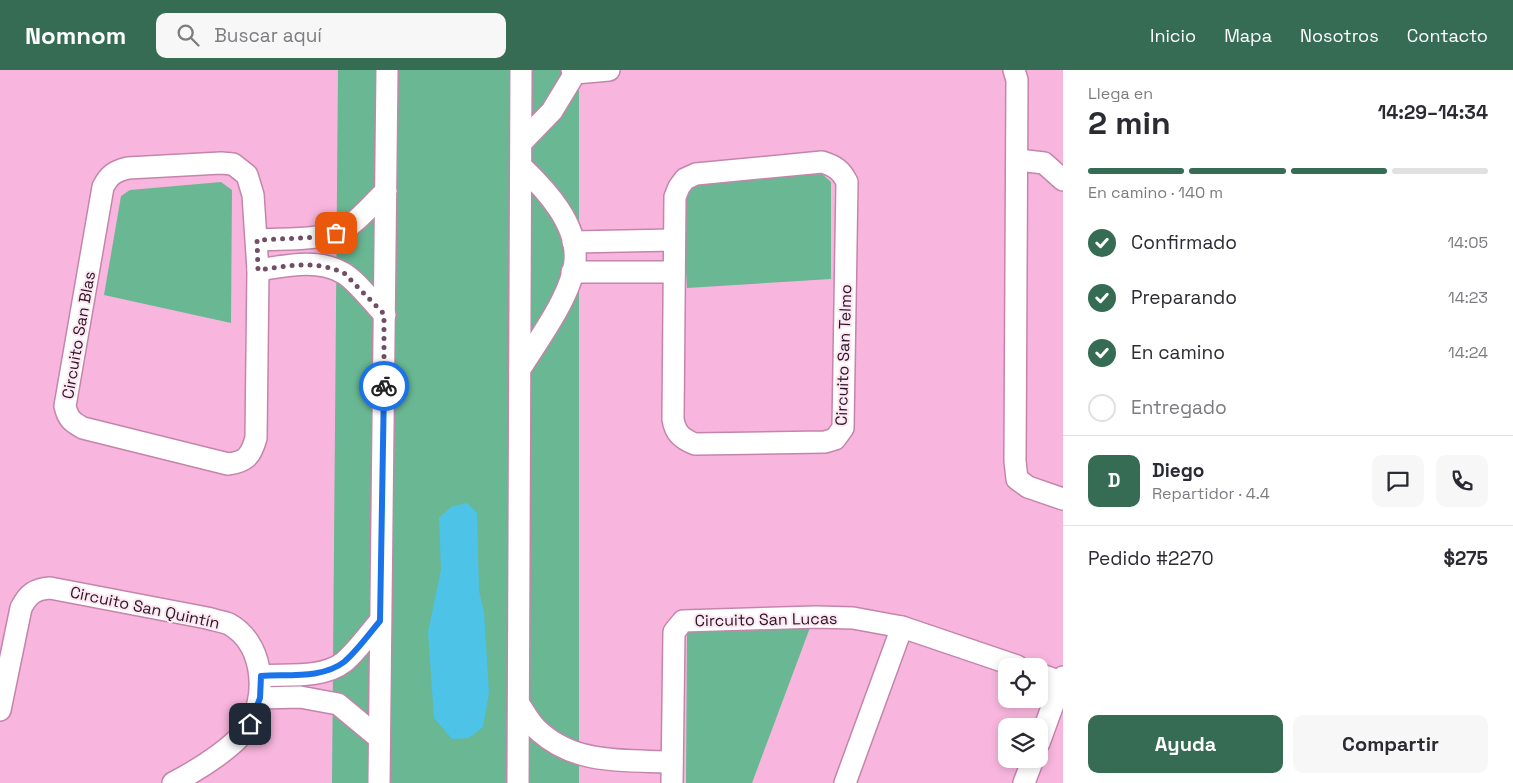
<!DOCTYPE html>
<html lang="es">
<meta charset="utf-8">
<style>
body{margin:0;font-family:"Space Grotesk",sans-serif;background:#f7f7f7;color:#2b2b33;height:100vh;display:flex;flex-direction:column;font-size:19px;white-space:nowrap}
*{box-sizing:border-box;margin:0}
p{font-size:16px;color:#7c7c81}
.icon{flex:none;width:28px;height:28px;fill:none;stroke:currentColor;stroke-width:2;stroke-linecap:round;stroke-linejoin:round}
.map{position:relative;flex:1;overflow:hidden}
.panel{display:flex;flex-direction:column;background:#fff;width:450px}
.panel>*{flex:none}
.fabs{position:absolute;left:998px;top:588px;display:grid;gap:10px}
.fabs a{display:grid;place-items:center;width:50px;height:50px;border-radius:10px;background:#fff;box-shadow:0 2px 8px #0003;font-size:25px}
.pin{position:absolute;display:grid;place-items:center;width:42px;height:42px;color:#fff;margin:-21px;border-radius:10px;box-shadow:0 2px 8px #0006}
.courier{position:absolute;display:grid;place-items:center;width:50px;height:50px;margin:-25px;border:4px solid #1a73e8;border-radius:50%;background:#fff;color:#222;box-shadow:0 1px 6px #0007}
.overview em{font-style:normal;font-weight:700}
.overview div{display:flex;flex-direction:column-reverse}
.overview{display:flex;align-items:center;justify-content:space-between;height:85px;padding:0 25px}
h1{font-size:32px;font-weight:700;line-height:38px}
.bar{display:grid;grid-template-columns:repeat(4,1fr);gap:8px 5px;align-content:center;height:60px;padding:0 25px}
.bar i{height:6px;border-radius:4px;background:#e1e1e2}
.bar .active{background:#356c53}
.bar p{grid-column:span 4}
.line{display:flex;align-items:center;gap:12px;padding:0 25px;border-top:1px solid #e1e1e2}
.line div{flex:1}
.round{display:grid;place-items:center;flex:none;width:52px;height:52px;border-radius:10px;background:#f7f7f7}
ol{padding:0 25px;list-style:none}
li{display:flex;align-items:center;gap:15px;height:55px}
li p{margin-inline-start:auto}
li .icon{padding:5px;border-radius:50%;background:#356c53;color:#fff;stroke-width:4}
li:last-child{color:#7c7c81}
li i{width:28px;height:28px;border:2px solid #e1e1e2;border-radius:50%}
.cta{display:flex;gap:10px;margin-top:auto;padding:10px 25px}
.cta a{flex:1;height:58px;border-radius:10px;background:#356c53;color:#fff;font-size:20px;font-weight:700;line-height:58px;text-align:center}
.cta a+a{background:#f7f7f7;color:#2b2b33}
header{display:flex;align-items:center;gap:30px;box-sizing:border-box;height:70px;padding:0 25px;background:#356c53;color:#fff}
header strong{font-size:24px}
nav{display:flex;gap:28px;margin-inline-start:auto;font-size:18px}
.search{width:350px;height:45px;background:#f7f7f7;display:flex;align-items:center;gap:12px;box-sizing:border-box;padding:0 18px;border-radius:10px;color:#7c7c81;font-size:19px}
main{display:flex;flex:1;min-height:0}
.map>svg:first-child{display:block}
.green{fill:#69b793}
.water{fill:#4ec3e8}
.lines{fill:none;stroke-linecap:round;stroke-linejoin:round}
.street-casing{stroke:#c485ab;stroke-width:24}
.street{stroke:#fff;stroke-width:21}
.done{stroke:#734d64;stroke-width:5;stroke-dasharray:0 9}
.route{stroke:#1a73e8;stroke-width:6}
.labels{text-anchor:middle;stroke-width:4;stroke-linejoin:round;paint-order:stroke}
.street-label{font-size:16px;fill:#2c1423;stroke:#fce7f3}
</style>
<header>
<strong>Nomnom</strong>
<div class="search"><svg class="icon" aria-label="search" viewBox="0 0 24 24"><circle cx="10" cy="10" r="6"/><path d="M15 15l6 6"/></svg>Buscar aquí</div>
<nav><a>Inicio</a><a>Mapa</a><a>Nosotros</a><a>Contacto</a></nav>
</header>
<main>
<div class="map">
<svg width="1063" height="713" viewBox="0 0 1063 713">
<rect width="100%" height="100%" fill="#f8b6de"/>
<g class="green">
<polygon points="338,0 579,0 579,713 332,713"/>
<polygon points="822,104 831,112 831,209 687,218 682,130 696,110"/>
<polygon points="221,112 232,120 231,253 104,225 121,126 130,120"/>
<polygon points="811,555 752,713 686,713 687,560"/>
</g>
<polygon class="water" points="467,433 477,443 479,521 484,542 489,623 483,657 469,668 452,669 434,648 428,562 441,500 439,448 451,437"/>
<g class="lines">
<g class="street-casing">
<g id="street">
<polyline points="572,0 575,3 609,0"/>
<polyline points="1014,0 1017,10 1015,391 1017,409 1028,417 1063,429"/>
<polyline points="522,72 552,41 575,3"/>
<polyline points="1018,90 1044,93 1063,110"/>
<path d="M 822,92 C 835,96 841,100 847,112 L 843,358 L 835,369 L 825,372 L 695,374 C 682,369 675,363 673,349 L 675,127 L 679,117 L 685,109 L 696,104 Z"/>
<path d="M 221,93 L 233,94 L 247,105 L 253,125 L 258,200 L 256,368 C 251,386 246,392 228,394 L 83,358 C 72,352 68,349 65,336 L 103,117 C 109,105 115,101 128,98 Z"/>
<path d="M 257,170 C 287,168 323,172 349,156 C 362,147 374,132 386,121"/>
<polyline points="573,172 674,170"/>
<path d="M 258,200 C 285,196 318,188 343,203 C 356,210 373,233 385,245"/>
<polyline points="572,202 674,202"/>
<path d="M 520,299 C 538,270 572,225 575,191 C 578,154 546,120 522,97"/>
<polyline points="1039,604 1061,612"/>
<path d="M 261,606 C 287,604 322,609 344,592 C 357,581 369,564 380,551"/>
<polyline points="260,628 300,627 338,634 379,668"/>
<path d="M 519,634 C 525,643 531,655 540,662 C 577,695 626,690 672,692"/>
<path d="M 0,640 L 21,538 C 28,524 35,519 50,518 L 207,548 C 213,550 222,551 229,554 C 263,573 267,621 251,652 C 238,676 196,701 173,713"/>
<polyline points="1039,673 1063,607"/>
<polyline points="379,713 387,0"/>
<polyline points="518,713 521,0"/>
<polyline points="672,713 674,562 683,551 816,547 853,548 902,557 1017,596"/>
<polyline points="845,713 902,557"/>
<polyline points="1024,713 1033,689"/>
</g>
</g>
<use href="#street" class="street"/>
</g>
<g class="lines">
<polyline class="done" points="336,163 321,167 257,170 258,200 295,195 315,195 331,198 344,203 384,244 384,316"/>
<path class="route" d="M 250,654 L 260,628 L 261,606 C 287,604 322,609 344,592 C 357,581 369,564 380,551 L 384,316"/>
</g>
<g class="labels">
<g class="street-label">
<text transform="translate(78 265) rotate(-80)" y="6">Circuito San Blas</text>
<text transform="translate(843 285) rotate(-88)" y="6">Circuito San Telmo</text>
<text transform="translate(145 537) rotate(12)" y="6">Circuito San Quintín</text>
<text transform="translate(766 549) rotate(-1)" y="6">Circuito San Lucas</text>
</g>
</g>
</svg>
<div class="fabs">
<a><svg class="icon" aria-label="locate" viewBox="0 0 24 24"><circle cx="12" cy="12" r="6"/><path d="M12 2v4M12 18v4M2 12h4M18 12h4"/></svg></a>
<a><svg class="icon" aria-label="layers" viewBox="0 0 24 24"><path d="M12 4l9 5-9 5-9-5zM3 14l9 5 9-5"/></svg></a>
</div>
<div class="pin" style="left:336px;top:163px;background:#ea580c"><svg class="icon" aria-label="bag" viewBox="0 0 24 24"><path d="M5 8h14l-1 12H6zM9 8a3 3 0 0 1 6 0"/></svg></div>
<div class="pin" style="left:250px;top:654px;background:#1f2937"><svg class="icon" aria-label="home" viewBox="0 0 24 24"><path d="M3 11l9-7 9 7M6 9v11h12V9"/></svg></div>
<div class="courier" style="left:384px;top:316px"><svg class="icon" aria-label="bike" viewBox="0 0 24 24"><circle cx="6" cy="16" r="4"/><circle cx="18" cy="16" r="4"/><path d="M6 16l4-8h5l3 8M10 8l3 8H6M13 5h3"/></svg></div>
</div>
<section class="panel">
<div class="overview"><div><h1>2 min</h1><p>Llega en</p></div><em>14:29–14:34</em></div>
<div class="bar"><i class="active"></i><i class="active"></i><i class="active"></i><i></i><p>En camino · 140 m</p></div>
<ol>
<li><svg class="icon" aria-label="check" viewBox="0 0 24 24"><path d="M5 12l5 5 9-10"/></svg>Confirmado<p>14:05</p></li>
<li><svg class="icon" aria-label="check" viewBox="0 0 24 24"><path d="M5 12l5 5 9-10"/></svg>Preparando<p>14:23</p></li>
<li><svg class="icon" aria-label="check" viewBox="0 0 24 24"><path d="M5 12l5 5 9-10"/></svg>En camino<p>14:24</p></li>
<li><i></i>Entregado</li>
</ol>
<div class="line" style="height:90px"><b class="round" style="background:#356c53;color:#fff">D</b><div><b>Diego</b><p>Repartidor · 4.4</p></div><a class="round"><svg class="icon" aria-label="chat" viewBox="0 0 24 24"><path d="M4 5h16v11H9l-5 4z"/></svg></a><a class="round"><svg class="icon" aria-label="phone" viewBox="0 0 24 24"><path d="M5 4h4l2 5-3 2q2 4 5 5l2-3 5 2v4C11 20 4 13 5 4z"/></svg></a></div>
<div class="line" style="height:65px"><div>Pedido #2270</div><b>$275</b></div>
<div class="cta"><a>Ayuda</a><a>Compartir</a></div>
</section>
</main>
